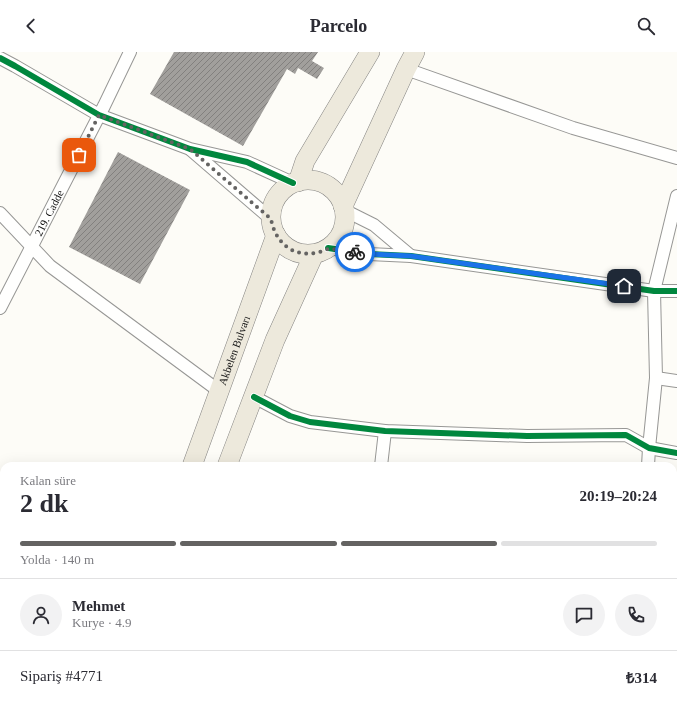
<!DOCTYPE html>
<html lang="tr">
<meta charset="utf-8">
<style>
body{margin:0;font-family:Georgia,serif;background:#f2f2f3;color:#2b2b33;height:100vh;display:flex;flex-direction:column;font-size:15px;white-space:nowrap}
*{box-sizing:border-box;margin:0}
p{font-size:13px;color:#7c7c81}
.icon{flex:none;width:22px;height:22px;fill:none;stroke:currentColor;stroke-width:2;stroke-linecap:round;stroke-linejoin:round}
.map{position:relative;flex:1;overflow:hidden}
.details{position:absolute;left:0px;top:410px;width:677px;height:248px;display:flex;flex-direction:column;background:#fff;border-radius:12px 12px 0 0;box-shadow:0 4px 16px #0002}
.details>*{flex:none}
.pin{position:absolute;display:grid;place-items:center;width:34px;height:34px;color:#fff;margin:-17px;border-radius:8px;box-shadow:0 2px 6px #0006}
.courier{position:absolute;display:grid;place-items:center;width:40px;height:40px;margin:-20px;border:3px solid #1a73e8;border-radius:50%;background:#fff;color:#222;box-shadow:0 1px 5px #0007}
.head em{font-style:normal;font-weight:600}
.head div{display:flex;flex-direction:column-reverse}
.head{display:flex;align-items:center;justify-content:space-between;height:68px;padding:0 20px}
h1{font-size:26px;font-weight:600;line-height:30px}
.bar{display:grid;grid-template-columns:repeat(4,1fr);gap:6px 4px;align-content:center;height:48px;padding:0 20px}
.bar i{height:5px;border-radius:3px;background:#e1e1e2}
.bar .current{background:#646362}
.bar p{grid-column:span 4}
.line{display:flex;align-items:center;gap:10px;padding:0 20px;border-top:1px solid #e1e1e2}
.line div{flex:1}
.round{display:grid;place-items:center;flex:none;width:42px;height:42px;border-radius:21px;background:#f2f2f3}
header{display:flex;justify-content:space-between;align-items:center;height:52px;padding:0 20px;background:#fff;font-size:18px;font-weight:600}
.map>svg:first-child{display:block}
.building{fill:url(#building-hatch)}
.lines{fill:none;stroke-linecap:round;stroke-linejoin:round}
.minor-casing{stroke:#979795;stroke-width:14}
.primary-casing{stroke:#858482;stroke-width:20}
.minor{stroke:#fffffe;stroke-width:12}
.primary{stroke:#ede9dc;stroke-width:19}
.cycleway-casing{stroke:#fff;stroke-width:8}
.cycleway{stroke:#00873e;stroke-width:6}
.done{stroke:#646362;stroke-width:4;stroke-dasharray:0 7.2}
.route{stroke:#1a73e8;stroke-width:5}
.labels{text-anchor:middle;stroke-width:4;stroke-linejoin:round;paint-order:stroke}
.street-label{font-size:11px;fill:#111;stroke:#fff}
</style>
<header><svg class="icon" aria-label="back" viewBox="0 0 24 24"><path d="M15 5l-7 7 7 7"/></svg>Parcelo<svg class="icon" aria-label="search" viewBox="0 0 24 24"><circle cx="10" cy="10" r="6"/><path d="M15 15l6 6"/></svg></header>
<div class="map">
<svg width="677" height="658" viewBox="0 0 677 658">
<defs>
<pattern id="building-hatch" width="6" height="6" patternUnits="userSpaceOnUse"><rect width="6" height="6" fill="#a19f9c"/><path d="M-1 1l2-2M0 6l6-6M5 7l2-2" fill="none" stroke="#82807e"/></pattern>
</defs>
<rect width="100%" height="100%" fill="#fdfcf7"/>
<g class="building">
<polygon points="174,0 318,0 312,9 324,16 317,27 298,16 295,22 287,17 243,94 150,42"/>
<polygon points="118,100 190,138 140,232 69,195"/>
</g>
<g class="lines">
<g class="minor-casing">
<g id="minor">
<polyline points="0,6 15,14 99,63 190,97 247,110 293,131"/>
<polyline points="406,17 573,76 677,106"/>
<polyline points="191,98 271,167"/>
<polyline points="344,158 374,173 411,204"/>
<polyline points="0,161 50,214 219,339"/>
<polyline points="328,196 369,202 411,204 654,239 677,239"/>
<path id="s1" d="M 0,256 L 104,54 L 130,0"/>
<polyline points="656,326 677,329"/>
<polyline points="254,345 290,364 310,370 385,379 527,384 626,383 649,396 677,401"/>
<polyline points="381,414 385,379"/>
<polyline points="648,414 649,396 656,326 654,239 677,144"/>
<polyline points="673,485 677,485"/>
<polyline points="0,495 3,485 4,484"/>
<polyline points="135,656 163,658"/>
<polyline points="352,658 352,654"/>
<polyline points="635,658 635,654"/>
</g>
</g>
<g class="primary-casing">
<g id="primary">
<circle cx="308" cy="165" r="37"/>
<polyline points="298,130 305,109 370,0"/>
<polyline points="343,154 406,17 415,0"/>
<path id="s2" d="M 192,414 L 276,183"/>
<polyline points="227,414 275,288 314,202"/>
<polyline points="102,658 103,654"/>
<polyline points="134,658 136,654"/>
</g>
</g>
<use href="#minor" class="minor"/>
<use href="#primary" class="primary"/>
<g class="cycleway-casing">
<g id="cycleway">
<polyline points="0,6 15,14 99,63 190,97 247,110 293,131"/>
<polyline points="328,196 369,202 411,204 654,239 677,239"/>
<polyline points="254,345 290,364 310,370 385,379 527,384 626,383 649,396 677,401"/>
</g>
</g>
<use href="#cycleway" class="cycleway"/>
</g>
<g class="lines">
<path class="done" d="M 79,103 L 99,63 L 190,97 L 271,167 C 275,189 291,205 315,201 C 320,201 325,197 330,197 C 338,197 346,199 355,200"/>
<polyline class="route" points="355,200 369,202 411,204 624,234"/>
</g>
<g class="labels">
<g class="street-label">
<text dy="4" stroke="none"><textPath href="#s1" startOffset="107">219. Cadde</textPath></text>
<text dy="4" stroke="none"><textPath href="#s2" startOffset="123">Akbelen Bulvarı</textPath></text>
</g>
</g>
</svg>
<div class="pin" style="left:79px;top:103px;background:#ea580c"><svg class="icon" aria-label="bag" viewBox="0 0 24 24"><path d="M5 8h14l-1 12H6zM9 8a3 3 0 0 1 6 0"/></svg></div>
<div class="pin" style="left:624px;top:234px;background:#1f2937"><svg class="icon" aria-label="home" viewBox="0 0 24 24"><path d="M3 11l9-7 9 7M6 9v11h12V9"/></svg></div>
<div class="courier" style="left:355px;top:200px"><svg class="icon" aria-label="bike" viewBox="0 0 24 24"><circle cx="6" cy="16" r="4"/><circle cx="18" cy="16" r="4"/><path d="M6 16l4-8h5l3 8M10 8l3 8H6M13 5h3"/></svg></div>
<section class="details">
<div class="head"><div><h1>2 dk</h1><p>Kalan süre</p></div><em>20:19–20:24</em></div>
<div class="bar"><i class="current"></i><i class="current"></i><i class="current"></i><i></i><p>Yolda · 140 m</p></div>
<div class="line" style="height:72px"><a class="round"><svg class="icon" aria-label="person" viewBox="0 0 24 24"><circle cx="12" cy="8" r="4"/><path d="M4 21q1-7 8-7t8 7"/></svg></a><div><b>Mehmet</b><p>Kurye · 4.9</p></div><a class="round"><svg class="icon" aria-label="chat" viewBox="0 0 24 24"><path d="M4 5h16v11H9l-5 4z"/></svg></a><a class="round"><svg class="icon" aria-label="phone" viewBox="0 0 24 24"><path d="M5 4h4l2 5-3 2q2 4 5 5l2-3 5 2v4C11 20 4 13 5 4z"/></svg></a></div>
<div class="line" style="height:52px"><div>Sipariş #4771</div><b>₺314</b></div>
</section>
</div>
